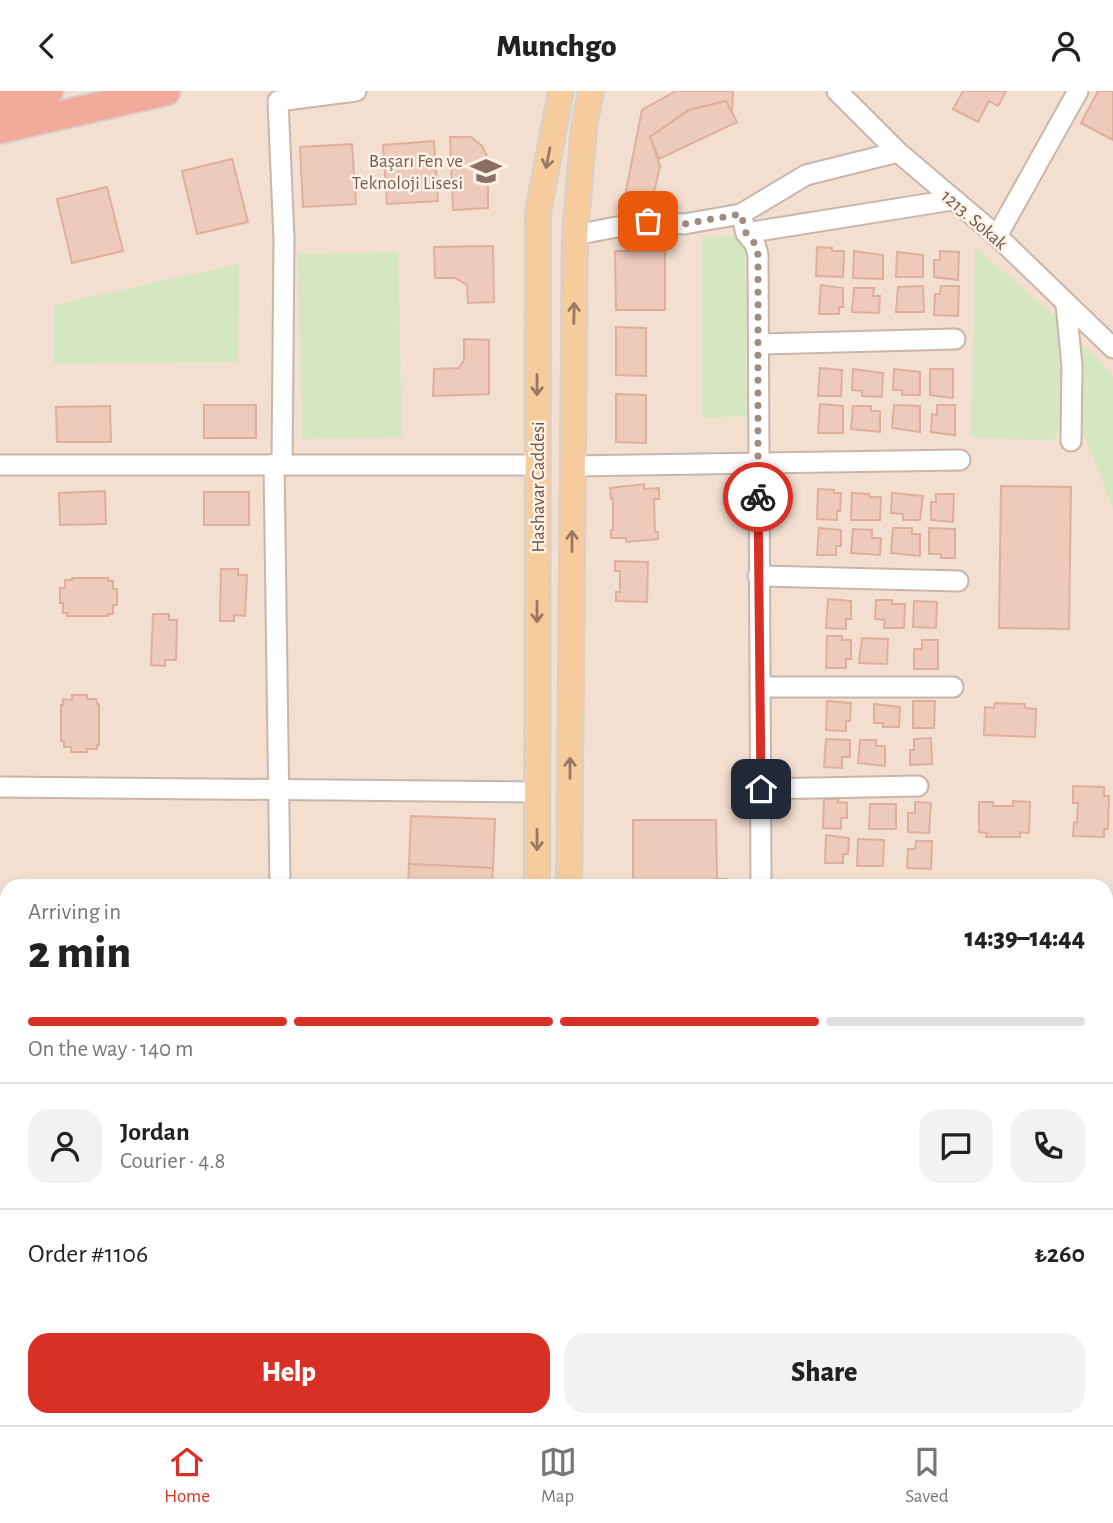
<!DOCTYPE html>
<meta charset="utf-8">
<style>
body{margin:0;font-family:"Alegreya Sans",sans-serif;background:#f2f2f2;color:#222;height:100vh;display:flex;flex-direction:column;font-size:26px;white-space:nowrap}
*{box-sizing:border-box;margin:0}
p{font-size:23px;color:#767676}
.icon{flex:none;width:38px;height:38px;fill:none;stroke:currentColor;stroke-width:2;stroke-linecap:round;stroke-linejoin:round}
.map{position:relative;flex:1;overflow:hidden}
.side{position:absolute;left:0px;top:788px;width:1113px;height:548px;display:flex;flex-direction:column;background:#fff;border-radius:21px 21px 0 0;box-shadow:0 4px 10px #0003}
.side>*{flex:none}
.pin{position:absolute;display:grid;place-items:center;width:60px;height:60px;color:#fff;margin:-30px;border-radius:14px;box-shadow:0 4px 10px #0006}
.courier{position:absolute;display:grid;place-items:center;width:70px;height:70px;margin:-35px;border:5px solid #d93025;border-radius:50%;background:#fff;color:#222;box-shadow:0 2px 9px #0007}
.headline em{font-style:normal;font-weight:800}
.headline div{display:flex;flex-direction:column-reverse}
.headline{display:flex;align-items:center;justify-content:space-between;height:119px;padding:0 28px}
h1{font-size:46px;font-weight:800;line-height:52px}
.bar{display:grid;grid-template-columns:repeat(4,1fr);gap:10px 7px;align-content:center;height:84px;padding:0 28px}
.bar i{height:9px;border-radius:5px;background:#e0e0e0}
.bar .current{background:#d93025}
.bar p{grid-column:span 4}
.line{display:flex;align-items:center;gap:18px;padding:0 28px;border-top:2px solid #e0e0e0}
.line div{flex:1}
.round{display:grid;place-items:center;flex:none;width:74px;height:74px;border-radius:21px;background:#f2f2f2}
.button{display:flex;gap:14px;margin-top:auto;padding:14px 28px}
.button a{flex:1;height:80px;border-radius:21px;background:#d93025;color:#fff;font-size:28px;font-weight:800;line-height:80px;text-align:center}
.button a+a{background:#f2f2f2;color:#222}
header{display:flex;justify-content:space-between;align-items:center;height:91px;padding:0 28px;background:#fff;font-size:32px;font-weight:800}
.menu{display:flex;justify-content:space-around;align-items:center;height:98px;border-top:2px solid #e0e0e0;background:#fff;font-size:19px;color:#767676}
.menu a{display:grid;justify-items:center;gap:4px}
.menu .current{color:#d93025}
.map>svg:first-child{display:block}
.residential{fill:#f2dfd0;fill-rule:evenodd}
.education{fill:#ebdef6}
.green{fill:#d4e7c1}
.building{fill:#eecabb;stroke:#e0af9c;stroke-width:2}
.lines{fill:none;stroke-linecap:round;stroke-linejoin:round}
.minor-casing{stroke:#cab5a9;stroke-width:23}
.major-casing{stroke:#d7cfcc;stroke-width:28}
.highway-casing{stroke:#d7cfcc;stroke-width:32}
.minor{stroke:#fff;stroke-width:19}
.major{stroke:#f6cc9d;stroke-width:24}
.highway{stroke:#f2aa9b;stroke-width:28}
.oneway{stroke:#987863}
.done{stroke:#a18a7f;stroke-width:7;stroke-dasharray:0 12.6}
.route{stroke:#d93025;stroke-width:9}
.labels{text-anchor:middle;stroke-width:5;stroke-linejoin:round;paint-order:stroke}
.education-label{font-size:19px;fill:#785e54;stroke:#fef3e7;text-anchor:end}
.street-label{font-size:19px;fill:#70544a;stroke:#fef3e7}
</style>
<header><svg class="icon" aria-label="back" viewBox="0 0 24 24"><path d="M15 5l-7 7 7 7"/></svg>Munchgo<svg class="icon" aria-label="person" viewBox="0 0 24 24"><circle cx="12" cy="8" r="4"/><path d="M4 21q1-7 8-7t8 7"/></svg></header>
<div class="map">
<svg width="1113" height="1334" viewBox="0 0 1113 1334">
<rect width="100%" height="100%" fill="#fbeee1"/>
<path class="residential" d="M 0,0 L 1113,0 L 1113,1334 L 0,1334 ZM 7,794 L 1106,794 L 1106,1328 L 7,1328 Z"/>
<rect class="education" x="0" y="967" width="7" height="196"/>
<g class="green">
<polygon points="739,145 745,150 747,325 702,327 702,146"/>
<path d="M 975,156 L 1059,229 C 1062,256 1071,329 1053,350 L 971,346 Z"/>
<polygon points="398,161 402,346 302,348 298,163"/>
<polygon points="239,173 238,271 53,273 54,214"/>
<polygon points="1078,248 1113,285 1113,417 1076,324"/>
<rect x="0" y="1089" width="7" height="68"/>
</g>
<g class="building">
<polygon points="676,0 733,0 732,22 726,10 689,19 650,46 660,75 652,110 625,105 642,19"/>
<polygon points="963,0 1006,0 998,15 989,10 978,31 953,18"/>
<polygon points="1098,0 1113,0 1113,49 1081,32"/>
<polygon points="726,10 737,31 659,68 650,46 689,19"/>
<polygon points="450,46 471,46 482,55 488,67 488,117 453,119"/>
<polygon points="434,50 438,110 387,113 383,54"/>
<polygon points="352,53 356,113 303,116 300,56"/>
<polygon points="232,68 248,131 197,143 182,80"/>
<polygon points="107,96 123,160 72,172 57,108"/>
<polygon points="493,155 494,211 468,212 467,194 455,187 435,187 434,156"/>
<polygon points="817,156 832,157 832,160 844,160 843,186 816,185"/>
<polygon points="615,160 665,160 665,219 616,219"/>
<polygon points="854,160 883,164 883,188 853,187"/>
<polygon points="940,160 959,161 958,189 934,186 934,169 940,169"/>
<polygon points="897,161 923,164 923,186 896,186"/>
<polygon points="821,194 843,197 843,216 839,216 839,223 819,223"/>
<polygon points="923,195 924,221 896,221 898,196"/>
<polygon points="941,195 959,195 958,225 934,224 935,203 940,203"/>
<polygon points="854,197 874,197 873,205 880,205 879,222 852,221"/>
<polygon points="616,236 646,237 646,285 616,284"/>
<polygon points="464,248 489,249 489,303 433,305 434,278 459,277 464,269"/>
<polygon points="820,277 842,279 841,305 818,305"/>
<polygon points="853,278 883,282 882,306 862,305 862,300 852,299"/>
<polygon points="894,278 920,281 920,304 902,304 902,299 893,299"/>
<polygon points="930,278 953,278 953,307 930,304"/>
<polygon points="616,303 646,304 646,352 616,351"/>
<polygon points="820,313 843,315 843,342 818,342"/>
<rect x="204" y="314" width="52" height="33"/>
<polygon points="894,314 920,315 920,341 892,337"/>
<polygon points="937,314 955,314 955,344 931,341 932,323 937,324"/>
<polygon points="110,315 111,351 57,351 56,316"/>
<polygon points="853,315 871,315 871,320 880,320 880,341 851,338"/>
<polygon points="644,393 644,398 659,397 659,408 654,408 655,441 658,441 658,448 626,451 626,447 611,447 611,439 613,439 613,407 611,408 610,397"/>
<polygon points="1001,395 1071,396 1069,538 999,537"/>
<polygon points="818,398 834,399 834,402 841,402 840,420 837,420 837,429 817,428"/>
<polygon points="105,400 106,433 60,434 59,402"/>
<rect x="204" y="401" width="45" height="33"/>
<polygon points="852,402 869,403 870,406 881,406 880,429 851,429"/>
<polygon points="892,402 923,405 920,429 903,429 903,423 891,422"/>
<polygon points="936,403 954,403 953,431 931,429 931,411 936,411"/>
<polygon points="819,437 841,439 841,455 836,455 836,464 817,464"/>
<polygon points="893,437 912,437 912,443 920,443 920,465 891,462"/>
<polygon points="929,437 955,438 955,467 941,467 941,463 929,463"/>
<polygon points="853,438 872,439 872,447 881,447 880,464 851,462"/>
<polygon points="615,470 648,471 647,511 616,510 616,501 620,501 620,480 615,480"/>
<polygon points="221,478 238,478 238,484 247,484 245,525 234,524 234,530 220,530"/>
<polygon points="72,487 108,487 108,490 113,490 113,498 117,498 117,514 113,514 113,523 108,523 108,525 67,525 67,522 63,522 63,512 60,512 60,497 65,497 65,489 72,489"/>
<polygon points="828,508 851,510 851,528 846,528 846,538 826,537"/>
<polygon points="876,509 892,509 892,513 905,513 904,537 884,537 885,529 875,528"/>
<polygon points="914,510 937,511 936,537 913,536"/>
<polygon points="153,523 169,523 169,529 177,529 176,569 165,569 165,575 151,574"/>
<polygon points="827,545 842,545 842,549 851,549 851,568 846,568 846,577 826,577"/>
<polygon points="862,547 888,548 887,573 859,572"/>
<polygon points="922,549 938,549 938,578 914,578 914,558 922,558"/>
<polygon points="72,604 87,604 87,608 96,608 97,613 99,613 99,654 97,654 97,658 87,658 87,661 71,661 71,656 64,656 64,650 61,650 61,614 63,614 63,608 72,609"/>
<polygon points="827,610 851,612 850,630 846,630 846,640 826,639"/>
<polygon points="913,610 935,610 934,637 913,637"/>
<polygon points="995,612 1025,613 1025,617 1036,618 1035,646 984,644 985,616 994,617"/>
<polygon points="874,613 900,616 899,636 883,636 883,632 874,632"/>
<polygon points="931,647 932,673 910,674 910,659 914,659 914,648"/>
<polygon points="826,648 850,649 850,666 842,666 842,677 824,676"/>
<polygon points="860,649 876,649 876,655 885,655 885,675 858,672"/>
<polygon points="1073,695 1104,696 1104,705 1109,705 1108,738 1104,738 1104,746 1073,745 1074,731 1077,732 1078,712 1073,712"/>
<polygon points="824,708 838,708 838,711 847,712 847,727 841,727 841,738 823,737"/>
<polygon points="1013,710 1030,711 1029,742 1020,741 1020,746 986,746 987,742 979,741 979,711 993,711 993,715 1013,715"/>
<polygon points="915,711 931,712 929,742 908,741 908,722 915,722"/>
<polygon points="870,713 896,713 896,738 869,738"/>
<polygon points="411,725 495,728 493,777 409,773"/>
<polygon points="633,729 716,729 717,788 727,788 727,794 633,794"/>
<polygon points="826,744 849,747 848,763 843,763 843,772 825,772"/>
<polygon points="858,748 884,749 883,775 857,775"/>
<polygon points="916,750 932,750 931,778 907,777 908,758 915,758"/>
<polygon points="409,773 493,777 492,794 408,794"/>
<polygon points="0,1279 7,1279 7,1315 2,1315 2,1310 0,1310"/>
<polygon points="212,1328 254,1328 257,1329 256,1334 209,1334 209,1329"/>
<rect x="620" y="1328" width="22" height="6"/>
</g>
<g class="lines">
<g class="minor-casing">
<g id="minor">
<polyline points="837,0 898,61 997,145 1113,257"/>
<polyline points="741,123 746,142 755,153 758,164 761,794"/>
<polyline points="746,142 952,109"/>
<polyline points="575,144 648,130 684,133 741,123 806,84 898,61"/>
<polyline points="997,145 1078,0"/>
<polyline points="1066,213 1072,275 1071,350"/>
<polyline points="759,253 955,248"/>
<polyline points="274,373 280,794"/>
<polyline points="282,373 284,148 278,10 356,0"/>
<polyline points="0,374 537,374"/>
<polyline points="572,375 960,369"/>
<polyline points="758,485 958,490"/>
<polyline points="760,596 953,596"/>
<polyline points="0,696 537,701"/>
<polyline points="761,698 918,695"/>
<polyline points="0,1078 7,1078"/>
<polyline points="0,1247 7,1247"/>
<polyline points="279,1328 279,1334"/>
<polyline points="771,1328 771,1334"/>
</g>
</g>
<g class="major-casing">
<g id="major">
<polyline points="537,794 538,121 561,0"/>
<polyline points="569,794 575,144 584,36 591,0"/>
<polyline points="0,922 7,922"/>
<polyline points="1106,939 1113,940"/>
<polyline points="0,946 7,946"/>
<polyline points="542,1328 542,1334"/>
<polyline points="572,1328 573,1334"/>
</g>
</g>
<g class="highway-casing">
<g id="highway">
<polyline points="0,11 49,0"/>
<polyline points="0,38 166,0"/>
</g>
</g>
<use href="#minor" class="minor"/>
<use href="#major" class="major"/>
<use href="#highway" class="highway"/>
</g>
<defs><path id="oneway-shaft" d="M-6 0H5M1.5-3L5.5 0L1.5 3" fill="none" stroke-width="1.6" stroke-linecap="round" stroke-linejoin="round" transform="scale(1.75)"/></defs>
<g class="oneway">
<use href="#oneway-shaft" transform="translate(548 67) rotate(101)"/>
<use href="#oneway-shaft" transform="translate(574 222) rotate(-89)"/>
<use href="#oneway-shaft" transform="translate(537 294) rotate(90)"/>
<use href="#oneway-shaft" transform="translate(572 450) rotate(-90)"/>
<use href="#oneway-shaft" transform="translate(537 521) rotate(90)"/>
<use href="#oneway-shaft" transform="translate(570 677) rotate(-90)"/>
<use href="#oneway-shaft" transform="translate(537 749) rotate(90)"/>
</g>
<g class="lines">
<polyline class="done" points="648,130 684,133 741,123 746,142 755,153 758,164 758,406"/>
<polyline class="route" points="758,406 761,698"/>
</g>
<defs>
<g id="school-bare" transform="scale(2.415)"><path d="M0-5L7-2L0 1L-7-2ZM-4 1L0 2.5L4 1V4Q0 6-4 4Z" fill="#8d6e63" stroke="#fef3e7" stroke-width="2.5" paint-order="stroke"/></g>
</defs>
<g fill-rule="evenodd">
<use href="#school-bare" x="486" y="80"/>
</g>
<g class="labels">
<g class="education-label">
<text x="463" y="76">Başarı Fen ve<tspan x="463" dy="22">Teknoloji Lisesi</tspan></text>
</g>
<g class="street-label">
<text transform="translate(975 128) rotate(41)" y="7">1213. Sokak</text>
<text transform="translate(537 396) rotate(-90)" y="7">Hashavar Caddesi</text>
</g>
</g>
</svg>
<div class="pin" style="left:648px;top:130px;background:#ea580c"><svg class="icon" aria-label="bag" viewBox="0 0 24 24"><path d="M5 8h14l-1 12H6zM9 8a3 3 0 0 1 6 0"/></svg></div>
<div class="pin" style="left:761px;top:698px;background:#1f2937"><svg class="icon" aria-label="home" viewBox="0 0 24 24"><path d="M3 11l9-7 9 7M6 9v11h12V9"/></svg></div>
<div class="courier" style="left:758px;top:406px"><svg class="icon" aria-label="bike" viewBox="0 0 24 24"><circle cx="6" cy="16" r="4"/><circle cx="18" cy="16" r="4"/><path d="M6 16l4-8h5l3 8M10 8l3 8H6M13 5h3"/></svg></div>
<section class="side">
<div class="headline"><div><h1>2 min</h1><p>Arriving in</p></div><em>14:39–14:44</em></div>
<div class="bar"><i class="current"></i><i class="current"></i><i class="current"></i><i></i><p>On the way · 140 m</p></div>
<div class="line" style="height:126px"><a class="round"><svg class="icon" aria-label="person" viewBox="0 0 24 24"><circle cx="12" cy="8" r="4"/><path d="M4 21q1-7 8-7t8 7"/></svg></a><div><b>Jordan</b><p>Courier · 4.8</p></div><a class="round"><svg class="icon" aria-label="chat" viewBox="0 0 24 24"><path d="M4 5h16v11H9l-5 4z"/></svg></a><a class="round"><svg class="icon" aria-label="phone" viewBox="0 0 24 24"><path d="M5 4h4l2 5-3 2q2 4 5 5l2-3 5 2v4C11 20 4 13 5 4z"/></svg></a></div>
<div class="line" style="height:91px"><div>Order #1106</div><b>₺260</b></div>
<div class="button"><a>Help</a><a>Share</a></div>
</section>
</div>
<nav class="menu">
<a class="current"><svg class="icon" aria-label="home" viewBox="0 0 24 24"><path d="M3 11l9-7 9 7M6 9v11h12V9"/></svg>Home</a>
<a><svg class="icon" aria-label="map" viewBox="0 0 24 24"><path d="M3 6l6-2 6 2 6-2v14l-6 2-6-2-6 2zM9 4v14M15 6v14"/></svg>Map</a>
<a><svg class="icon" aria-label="saved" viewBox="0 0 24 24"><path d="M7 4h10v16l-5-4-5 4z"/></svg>Saved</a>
</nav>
